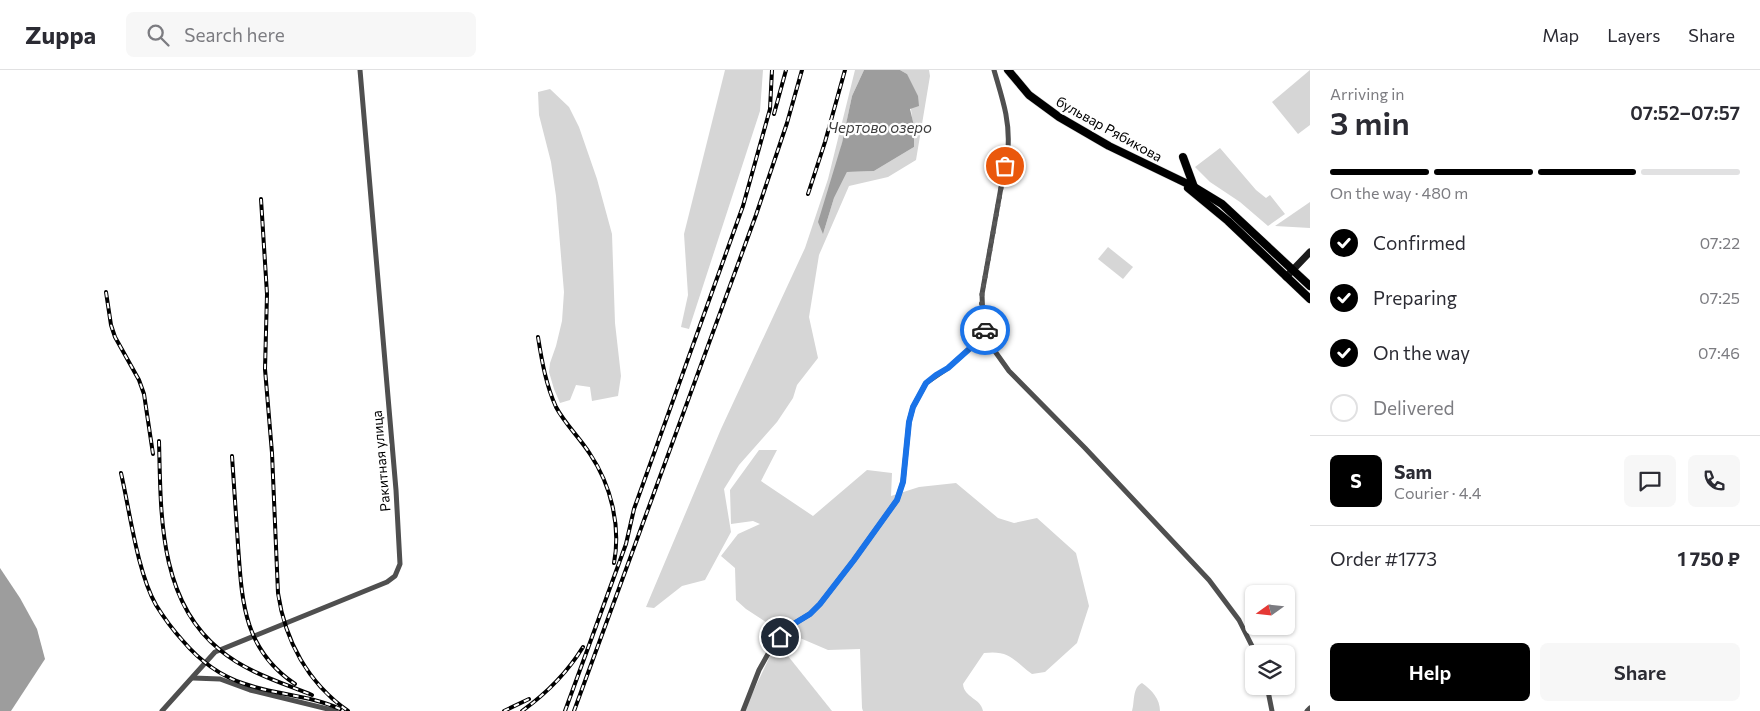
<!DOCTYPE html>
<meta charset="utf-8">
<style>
body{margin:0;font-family:Commissioner,sans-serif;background:#f7f7f7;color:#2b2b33;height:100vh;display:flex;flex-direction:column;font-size:19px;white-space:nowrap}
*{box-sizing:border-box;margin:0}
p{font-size:16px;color:#7c7c81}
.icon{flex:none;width:28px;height:28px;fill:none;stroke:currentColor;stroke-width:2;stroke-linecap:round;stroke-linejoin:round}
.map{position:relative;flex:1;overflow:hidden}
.drawer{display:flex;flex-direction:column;background:#fff;width:450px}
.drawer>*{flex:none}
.needle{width:32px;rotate:255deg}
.controls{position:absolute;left:1245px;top:515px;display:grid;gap:10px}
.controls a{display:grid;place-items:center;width:50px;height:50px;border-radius:8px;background:#fff;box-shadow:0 1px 4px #0004;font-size:25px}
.pin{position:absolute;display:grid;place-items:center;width:42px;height:42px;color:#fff;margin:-21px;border:2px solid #fff;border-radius:50%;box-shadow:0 1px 5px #0007}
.courier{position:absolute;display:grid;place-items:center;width:50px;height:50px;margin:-25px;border:4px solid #1a73e8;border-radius:50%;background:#fff;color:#222;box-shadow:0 1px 6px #0007}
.summary em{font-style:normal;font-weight:600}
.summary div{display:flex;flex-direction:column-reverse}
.summary{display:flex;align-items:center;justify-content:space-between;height:85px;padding:0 20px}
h1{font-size:32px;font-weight:600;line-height:38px}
.bar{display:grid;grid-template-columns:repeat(4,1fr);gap:8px 5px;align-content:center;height:60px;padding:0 20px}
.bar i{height:6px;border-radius:4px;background:#e1e1e2}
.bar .active{background:#000}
.bar p{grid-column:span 4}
.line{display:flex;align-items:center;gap:12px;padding:0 20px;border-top:1px solid #e1e1e2}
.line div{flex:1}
.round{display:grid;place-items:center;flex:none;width:52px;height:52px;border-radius:8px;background:#f7f7f7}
ol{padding:0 20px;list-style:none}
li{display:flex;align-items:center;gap:15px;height:55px}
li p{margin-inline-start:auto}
li .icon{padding:5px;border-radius:50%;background:#000;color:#fff;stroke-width:4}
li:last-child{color:#7c7c81}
li i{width:28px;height:28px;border:2px solid #e1e1e2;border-radius:50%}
.action{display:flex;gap:10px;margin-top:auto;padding:10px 20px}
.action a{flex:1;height:58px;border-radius:8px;background:#000;color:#fff;font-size:20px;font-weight:600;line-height:58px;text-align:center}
.action a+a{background:#f7f7f7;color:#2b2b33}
header{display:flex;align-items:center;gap:30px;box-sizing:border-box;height:70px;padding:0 25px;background:#fff;border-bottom:1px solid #e1e1e2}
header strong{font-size:24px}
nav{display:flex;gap:28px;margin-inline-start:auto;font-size:18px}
.search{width:350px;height:45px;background:#f7f7f7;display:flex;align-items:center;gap:12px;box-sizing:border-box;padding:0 18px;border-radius:8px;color:#7c7c81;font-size:19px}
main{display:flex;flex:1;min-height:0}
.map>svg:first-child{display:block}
.green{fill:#d6d6d6}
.water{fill:#9d9d9d}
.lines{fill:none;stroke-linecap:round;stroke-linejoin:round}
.primary-casing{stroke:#dbdbdb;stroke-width:9}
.street{stroke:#4f4f4f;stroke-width:5}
.secondary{stroke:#1c1c1c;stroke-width:7}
.primary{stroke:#000;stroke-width:8}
.rail-casing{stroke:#000;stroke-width:4}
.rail{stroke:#fff;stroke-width:2;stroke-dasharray:5.5;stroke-linecap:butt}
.done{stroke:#595959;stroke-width:5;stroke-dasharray:0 9}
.route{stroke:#1a73e8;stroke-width:6}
.labels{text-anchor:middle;stroke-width:4.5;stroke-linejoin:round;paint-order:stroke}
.street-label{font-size:14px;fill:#000;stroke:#fff}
.water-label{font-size:15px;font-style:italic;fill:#3e3e3e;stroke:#fff}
</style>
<header>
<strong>Zuppa</strong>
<div class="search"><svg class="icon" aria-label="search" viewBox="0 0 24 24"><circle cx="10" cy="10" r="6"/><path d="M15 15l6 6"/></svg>Search here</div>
<nav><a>Map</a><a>Layers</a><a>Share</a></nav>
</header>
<main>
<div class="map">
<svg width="1310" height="641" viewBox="0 0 1310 641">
<rect width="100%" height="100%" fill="#fff"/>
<g class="green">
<polygon points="725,0 763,0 760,41 689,259 681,257 688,225 684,164"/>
<path d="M 855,0 L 864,0 L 852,26 L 823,164 L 834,128 L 847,102 L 874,101 L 914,77 C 914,53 909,29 907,4 L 900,0 L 929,0 L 930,6 L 916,90 L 888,107 L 849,116 L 819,185 L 809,247 L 818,288 L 797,315 L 793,328 L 777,352 L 739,395 L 724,419 L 731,462 L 705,510 L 682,516 L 654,538 L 646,537 L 721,359 L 805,178 L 828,109 Z"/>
<polygon points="1310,0 1310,55 1298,64 1272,32"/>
<polygon points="550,19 569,37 579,57 597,109 612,164 615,253 621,306 618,326 592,331 590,317 576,315 570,330 560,333 554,319 549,302 550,293 556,276 562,251 564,222 556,126 551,92 539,45 538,22"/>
<polygon points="1220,78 1256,120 1266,128 1270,125 1285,144 1268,156 1240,132 1210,112 1195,97"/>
<polygon points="1310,132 1310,158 1275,156"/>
<polygon points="1108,177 1133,197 1123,209 1098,189"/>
<path d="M 759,380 L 777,380 L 761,411 L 813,446 L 867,400 L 892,403 L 891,426 L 919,417 L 956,413 L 998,448 L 1014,453 L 1037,448 L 1076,483 L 1089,536 L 1077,573 L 1045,602 L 1032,604 C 1013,590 1010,580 984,583 L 963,614 C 964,628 981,628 983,641 L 863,641 L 862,638 L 860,579 L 828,580 L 772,556 L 746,539 L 736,530 L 735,498 L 721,486 L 738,464 L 760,454 L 753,451 L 731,454 L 730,420 Z"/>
<polygon points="771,584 788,586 832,641 744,641"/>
<path d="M 1142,613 C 1152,620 1160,629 1160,641 L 1132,641 C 1135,631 1132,618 1142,613 Z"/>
</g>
<g class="water">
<polygon points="864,0 900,0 907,4 918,26 919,36 910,39 914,56 914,77 874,101 847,102 834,128 823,164 818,152 842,73 852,26"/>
<polygon points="0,498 20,528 37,559 45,589 11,641 0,641"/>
</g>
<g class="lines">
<g class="primary-casing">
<g id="primary">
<polyline points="1008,0 1029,25 1059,47 1109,76 1194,117 1222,134 1310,216"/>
<polyline points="1183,87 1194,117"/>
<polyline points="1188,118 1228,151 1310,229"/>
</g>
</g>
<g class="street">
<path d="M 994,0 C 1002,28 1010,49 1008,78 L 982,224 L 983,252 L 989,273 L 1009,301 L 1085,378 L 1209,510 L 1239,550 L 1256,584"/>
<polyline points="193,608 220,609 250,620 336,641"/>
<polyline points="1267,616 1272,641"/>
<polyline points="162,641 215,582 387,512 395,506 400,494 396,420 360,0"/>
<polyline points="743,641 759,600 773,575 787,558 810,544 820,534 854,490 897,430 903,412 909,352 913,337 926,313 948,298 986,264"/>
<polyline points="1307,641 1310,638"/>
</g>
<polyline class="secondary" points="1286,207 1310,182"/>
<use href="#primary" class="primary"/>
<g class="rail-casing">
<g id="rail">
<polyline points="774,44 786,0"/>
<polyline points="808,124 825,72 845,0"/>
<path d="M 261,129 L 267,224 L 265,299 L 272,383 L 278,523 C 285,571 308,613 348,641"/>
<polyline points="106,222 111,255 115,267 139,310 144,324 153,384"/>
<path d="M 538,267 C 542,292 546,315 556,337 C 565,354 580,368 590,384 C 611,415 621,456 614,493"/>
<path d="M 159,371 C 161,443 158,530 220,580 C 246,602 280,612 312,625"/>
<path d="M 232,386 C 234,416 236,445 238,475 C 242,531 243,579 295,614"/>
<path d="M 121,403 C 130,442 137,501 156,535 C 164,548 173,560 183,571 C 200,591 220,606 245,614 C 276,625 310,625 340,639"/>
<polyline points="504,641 529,629"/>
<path d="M 522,641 C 547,623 567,603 583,577"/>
<polyline points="565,641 626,474 634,439 743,136 770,39 772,0"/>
<polyline points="574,641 756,145 787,53 802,0"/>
</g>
</g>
<use href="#rail" class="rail"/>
</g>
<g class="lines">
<polyline class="done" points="985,260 981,241 982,224 1005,96"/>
<polyline class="route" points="780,567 787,558 810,544 820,534 854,490 897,430 903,412 909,352 913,337 926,313 936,305 948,298 986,264 985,260"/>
</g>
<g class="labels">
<g class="street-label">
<text transform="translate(1109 59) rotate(29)" y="5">бульвар Рябикова</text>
<text transform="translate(381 391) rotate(-95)" y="5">Ракитная улица</text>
</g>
<g class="water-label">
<text x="880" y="63">Чертово озеро</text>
</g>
</g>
</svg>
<div class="controls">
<a><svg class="needle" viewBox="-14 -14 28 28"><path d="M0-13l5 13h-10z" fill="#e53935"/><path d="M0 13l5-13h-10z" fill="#7c7c81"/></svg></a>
<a><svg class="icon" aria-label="layers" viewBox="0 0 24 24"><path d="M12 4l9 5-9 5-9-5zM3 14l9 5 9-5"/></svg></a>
</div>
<div class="pin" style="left:1005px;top:96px;background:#ea580c"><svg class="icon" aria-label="bag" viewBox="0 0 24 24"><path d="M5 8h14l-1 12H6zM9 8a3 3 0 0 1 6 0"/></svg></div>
<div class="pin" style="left:780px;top:567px;background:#1f2937"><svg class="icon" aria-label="home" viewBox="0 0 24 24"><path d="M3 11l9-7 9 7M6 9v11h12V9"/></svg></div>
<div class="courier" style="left:985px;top:260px"><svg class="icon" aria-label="car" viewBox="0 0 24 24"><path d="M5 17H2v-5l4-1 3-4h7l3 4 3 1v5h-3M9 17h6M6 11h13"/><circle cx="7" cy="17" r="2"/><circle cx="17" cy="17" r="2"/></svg></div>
</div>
<section class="drawer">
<div class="summary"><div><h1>3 min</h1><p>Arriving in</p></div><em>07:52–07:57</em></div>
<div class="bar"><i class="active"></i><i class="active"></i><i class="active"></i><i></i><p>On the way · 480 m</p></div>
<ol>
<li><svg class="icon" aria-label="check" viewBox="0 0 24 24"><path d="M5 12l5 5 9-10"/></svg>Confirmed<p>07:22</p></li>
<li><svg class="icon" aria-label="check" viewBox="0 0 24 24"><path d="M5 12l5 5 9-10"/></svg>Preparing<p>07:25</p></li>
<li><svg class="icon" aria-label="check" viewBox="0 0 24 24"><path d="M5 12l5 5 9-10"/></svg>On the way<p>07:46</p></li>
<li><i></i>Delivered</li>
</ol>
<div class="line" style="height:90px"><b class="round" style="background:#000;color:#fff">S</b><div><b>Sam</b><p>Courier · 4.4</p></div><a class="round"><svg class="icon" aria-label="chat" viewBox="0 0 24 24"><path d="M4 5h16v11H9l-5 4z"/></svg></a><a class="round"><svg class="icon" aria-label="phone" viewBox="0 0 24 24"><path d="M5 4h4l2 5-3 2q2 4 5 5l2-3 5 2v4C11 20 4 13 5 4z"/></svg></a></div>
<div class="line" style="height:65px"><div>Order #1773</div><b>1 750 ₽</b></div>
<div class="action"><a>Help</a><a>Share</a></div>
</section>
</main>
